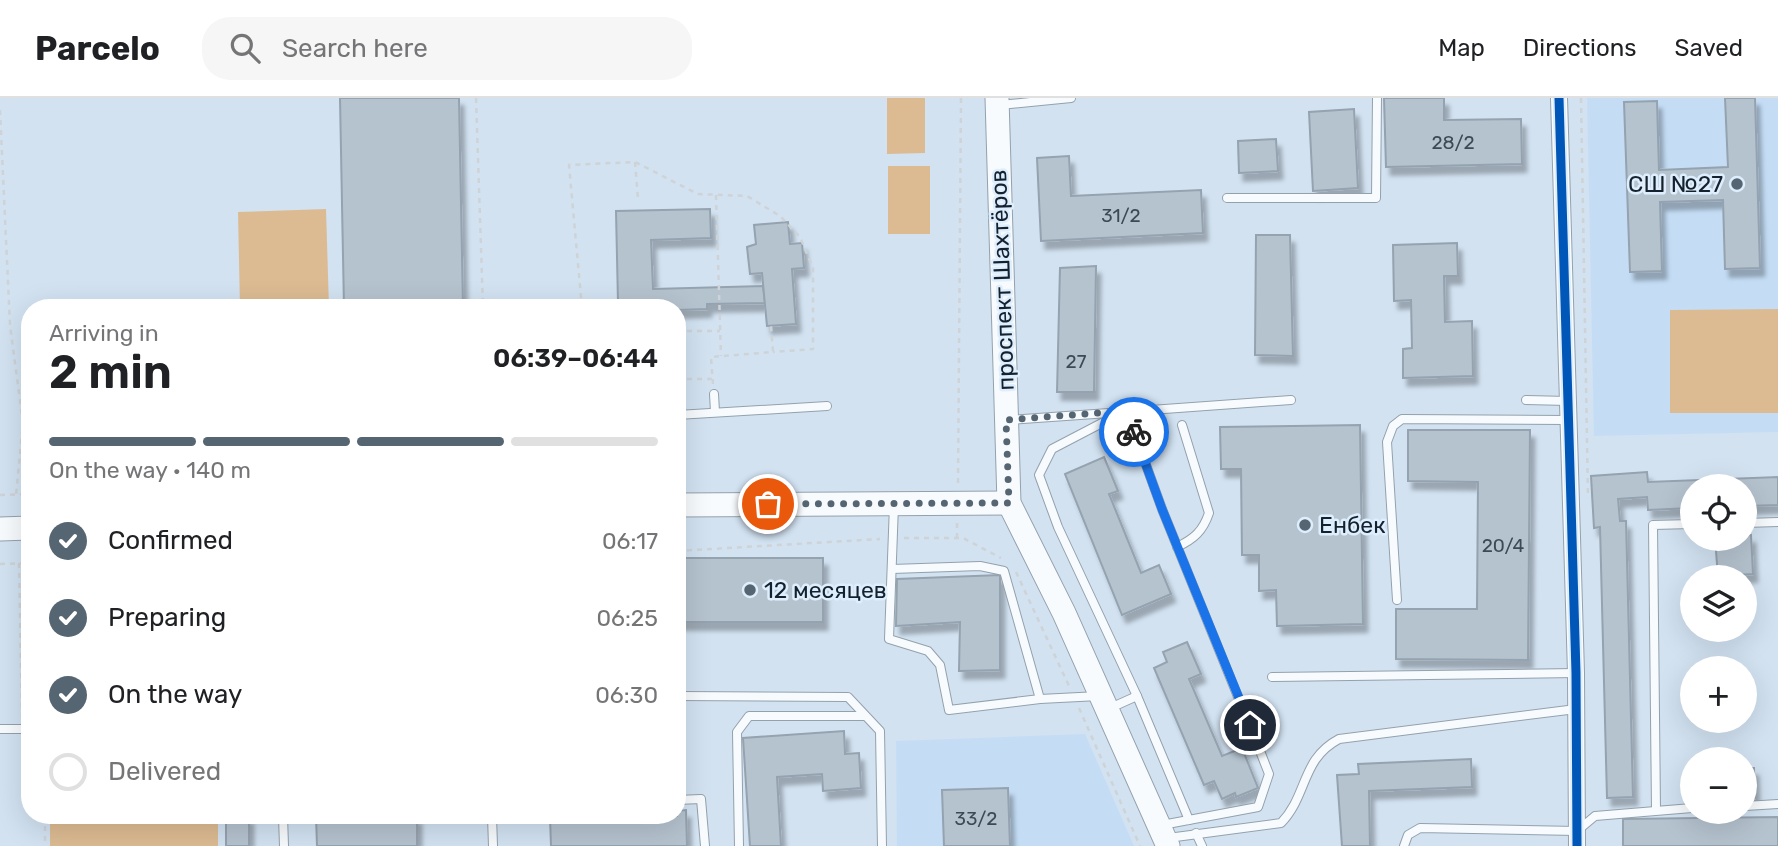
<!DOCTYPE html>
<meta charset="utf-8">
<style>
body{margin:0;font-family:Rubik,sans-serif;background:#f6f6f6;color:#202124;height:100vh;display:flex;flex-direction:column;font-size:26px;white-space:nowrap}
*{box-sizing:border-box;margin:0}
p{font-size:23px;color:#757577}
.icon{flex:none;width:38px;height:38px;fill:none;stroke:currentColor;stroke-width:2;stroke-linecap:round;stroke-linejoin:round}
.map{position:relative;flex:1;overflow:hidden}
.sheet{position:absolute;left:21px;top:201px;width:665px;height:525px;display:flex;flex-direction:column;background:#fff;border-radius:28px;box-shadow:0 7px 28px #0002}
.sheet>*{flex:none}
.controls{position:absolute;left:1680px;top:376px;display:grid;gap:14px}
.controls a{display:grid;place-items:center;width:77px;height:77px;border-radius:50%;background:#fff;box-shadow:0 7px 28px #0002;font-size:35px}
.pin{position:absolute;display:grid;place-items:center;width:60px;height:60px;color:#fff;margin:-30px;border:4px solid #fff;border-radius:50%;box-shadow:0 2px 7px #0007}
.courier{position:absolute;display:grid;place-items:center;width:70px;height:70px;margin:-35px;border:5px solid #1a73e8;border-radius:50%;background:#fff;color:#222;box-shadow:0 2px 9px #0007}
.head em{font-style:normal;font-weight:600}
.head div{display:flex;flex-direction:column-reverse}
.head{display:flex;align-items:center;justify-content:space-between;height:119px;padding:0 28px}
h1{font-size:46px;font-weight:600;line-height:52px}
.bar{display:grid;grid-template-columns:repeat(4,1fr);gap:10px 7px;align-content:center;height:84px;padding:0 28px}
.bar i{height:9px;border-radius:5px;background:#e0e0e0}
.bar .current{background:#566572}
.bar p{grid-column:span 4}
ol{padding:0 28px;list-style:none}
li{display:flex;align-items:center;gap:21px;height:77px}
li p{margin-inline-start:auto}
li .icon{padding:7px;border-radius:50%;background:#566572;color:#fff;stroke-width:4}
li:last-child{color:#757577}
li i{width:38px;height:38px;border:4px solid #e0e0e0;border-radius:50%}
header{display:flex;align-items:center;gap:42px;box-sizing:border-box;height:98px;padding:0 35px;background:#fff;border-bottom:2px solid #e0e0e0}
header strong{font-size:33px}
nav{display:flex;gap:38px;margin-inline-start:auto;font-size:24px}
.search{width:490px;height:63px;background:#f6f6f6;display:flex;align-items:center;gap:18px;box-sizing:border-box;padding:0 24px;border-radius:28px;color:#757577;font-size:26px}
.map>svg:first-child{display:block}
.built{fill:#c4ddf5}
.green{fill:#dcbb92}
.building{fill:#b5c3cf;stroke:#95a2af;stroke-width:2;filter:url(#shadow)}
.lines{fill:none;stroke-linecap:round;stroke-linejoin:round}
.lane-casing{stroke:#93a1ad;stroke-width:10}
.street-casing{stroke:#93a1ad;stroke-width:18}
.secondary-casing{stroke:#93a1ad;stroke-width:25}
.path{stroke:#ced3d7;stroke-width:2.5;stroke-dasharray:5 5;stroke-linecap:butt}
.lane{stroke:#f8fbfd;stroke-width:8}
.street{stroke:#f8fbfd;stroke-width:16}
.secondary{stroke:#f8fbfd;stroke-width:23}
.cycleway-casing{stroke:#dfeefc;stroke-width:13}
.cycleway{stroke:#0057b8;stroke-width:9}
.done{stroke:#566572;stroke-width:7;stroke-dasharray:0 12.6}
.route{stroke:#1a73e8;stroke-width:9}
.poi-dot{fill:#566572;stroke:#dfeefc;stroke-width:2.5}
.labels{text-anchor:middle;stroke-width:5;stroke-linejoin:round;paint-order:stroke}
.number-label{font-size:19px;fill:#3c4a56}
.poi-label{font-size:23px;fill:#14212e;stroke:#dfeefc;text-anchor:start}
.street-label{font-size:23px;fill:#14212e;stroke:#dfeefc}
</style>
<header>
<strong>Parcelo</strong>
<div class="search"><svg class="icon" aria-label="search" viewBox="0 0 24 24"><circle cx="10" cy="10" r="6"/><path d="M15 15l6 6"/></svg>Search here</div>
<nav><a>Map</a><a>Directions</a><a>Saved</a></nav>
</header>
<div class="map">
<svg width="1778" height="748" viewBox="0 0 1778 748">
<defs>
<filter id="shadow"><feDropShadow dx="4.5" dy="8" stdDeviation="2" flood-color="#0004"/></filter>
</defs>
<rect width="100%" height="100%" fill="#d2e2f1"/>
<g class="built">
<polygon points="1587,0 1778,0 1778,334 1594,338"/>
<polygon points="1085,636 1134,748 897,748 896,643"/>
</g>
<g class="green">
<polygon points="887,0 925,0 925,55 887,56"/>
<rect x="888" y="68" width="42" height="68"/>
<polygon points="326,111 329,210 240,210 238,114"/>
<polygon points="1778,211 1778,315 1670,315 1670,212"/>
<rect x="50" y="718" width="168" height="30"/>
</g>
<g class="building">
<polygon points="340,0 459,0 463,210 344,210"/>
<polygon points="1384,0 1444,0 1444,22 1521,21 1522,66 1386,69"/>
<polygon points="1725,0 1755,0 1760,170 1725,171 1723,102 1660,104 1662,173 1630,174 1624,4 1657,3 1659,72 1728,69"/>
<polygon points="1354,11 1358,90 1313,93 1309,14"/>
<polygon points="1276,41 1278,73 1239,75 1238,43"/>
<polygon points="1069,58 1071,98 1201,92 1203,135 1041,143 1037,60"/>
<polygon points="710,111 711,140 651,142 653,191 763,188 765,205 707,206 707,211 677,212 635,210 635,205 618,205 616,113"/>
<polygon points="788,124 790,146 802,145 804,170 792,171 796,226 767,228 762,175 750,176 747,149 756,146 754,127"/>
<polygon points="1256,137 1290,137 1293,258 1255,257"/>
<polygon points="1457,145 1458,178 1444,178 1445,224 1472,223 1473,278 1403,280 1403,251 1412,250 1411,202 1394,203 1393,147"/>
<polygon points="1096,168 1094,294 1057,294 1060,170"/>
<polygon points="1360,327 1363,526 1277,528 1276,492 1259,493 1259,457 1242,457 1241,371 1221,371 1220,329"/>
<polygon points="1408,332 1530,332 1528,562 1396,561 1396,511 1477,511 1478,384 1408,383"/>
<polygon points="1104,359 1118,393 1109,396 1141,475 1159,467 1171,496 1122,517 1065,376"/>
<polygon points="1647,374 1648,384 1778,379 1778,407 1745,408 1745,388 1692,388 1692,410 1648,412 1647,399 1618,401 1620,423 1626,423 1633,699 1607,700 1600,429 1594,430 1591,378"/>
<polygon points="1751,437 1753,476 1718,478 1715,441 1745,441 1745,438"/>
<rect x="677" y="460" width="146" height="64"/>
<polygon points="1000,477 1000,572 959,573 960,524 896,528 897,481"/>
<polygon points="1187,544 1201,576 1189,581 1222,658 1242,650 1258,690 1236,699 1235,695 1222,701 1214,683 1204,687 1154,570 1167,564 1163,554"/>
<polygon points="844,633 845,656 859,655 861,690 823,693 822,676 777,679 781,748 750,748 743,640"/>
<polygon points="1471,661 1472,689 1369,693 1370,748 1342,748 1337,677 1359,676 1358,666"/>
<polygon points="1745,670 1754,670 1755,700 1745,701"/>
<polygon points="1008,690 1010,748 944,748 942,692"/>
<polygon points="686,712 687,748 551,748 550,719 677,718 677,713"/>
<rect x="226" y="718" width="23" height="30"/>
<polygon points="316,718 417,718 417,748 317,748"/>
<polygon points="1778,719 1778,748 1623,748 1623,721"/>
</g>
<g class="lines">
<g class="lane-casing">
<g id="lane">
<polyline points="1000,7 1071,0"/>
<polyline points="1227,100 1376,100 1377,0"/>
<polyline points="714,296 715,314"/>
<polyline points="1526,302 1568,303"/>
<polyline points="677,317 827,308"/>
<polyline points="1009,322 1123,314 1129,320 1162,411 1260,653 1269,676 1258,709 1162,727"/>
<polyline points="894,407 889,541 928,553 940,567 949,612 1040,601 1099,598"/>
<polyline points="1745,425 1778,424"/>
<path d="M 1177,449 C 1194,441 1203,433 1209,415 L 1182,327"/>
<polyline points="892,471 980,468 1004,473 1040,601"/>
<polyline points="1397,502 1387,344 1393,328 1402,321 1568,322"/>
<polyline points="1272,579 1576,575"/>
<polyline points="677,598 848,599 880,633 882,748"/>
<polyline points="1108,611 1137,598"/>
<polyline points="0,631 30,631"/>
<polyline points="677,702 701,701 705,748"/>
<polyline points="1745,708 1778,706"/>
<polyline points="1656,712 1653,427 1692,426"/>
<polyline points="283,718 284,748"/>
<polyline points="492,718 493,748"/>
<polyline points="1189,722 1137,598 1058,429 1039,377 1052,351 1123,314 1291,302"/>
<polyline points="1196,735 1202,748"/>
<path d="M 1168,740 L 1281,725 C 1308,697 1301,661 1339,641 L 1576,611"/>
<polyline points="739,748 737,634 749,618 865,618"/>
<polyline points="1404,748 1408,737 1420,730 1577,733 1595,718 1692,710"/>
</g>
</g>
<g class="street-casing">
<polyline id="street" points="1559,0 1576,575 1577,748"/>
</g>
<g class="secondary-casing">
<g id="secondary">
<polyline points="997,0 1009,405 1064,515 1168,748"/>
<polyline points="677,407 1009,405"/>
<polyline points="0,431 30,430"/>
</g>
</g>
<g class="path">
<polyline points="476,0 483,210"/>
<polyline points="1581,0 1588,400"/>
<polyline points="0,12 10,227 23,325 16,397"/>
<polyline points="635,64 638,101"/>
<polyline points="716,97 721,258"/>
<polyline points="582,210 569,67 635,64 698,96 747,98 780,118 800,139 813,170 813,251 773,254"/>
<polyline points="677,233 720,233"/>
<polyline points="677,281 713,281"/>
<polyline points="713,286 711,259 773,254 771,228"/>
<polyline points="958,385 961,0"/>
<polyline points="0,397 30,396"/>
<polyline points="904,440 963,440 1001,460"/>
<polyline points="957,440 957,423"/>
<polyline points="677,453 880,441"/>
<polyline points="19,465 22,620"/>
<polyline points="0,466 30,465"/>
<polyline points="1016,474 1069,588"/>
<polyline points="1079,610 1140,748"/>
<polyline points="45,718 45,748"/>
</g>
<use href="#lane" class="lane"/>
<use href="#street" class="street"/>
<use href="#secondary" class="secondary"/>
<g class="cycleway-casing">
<polyline id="cycleway" points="1559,0 1576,575 1577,748"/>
</g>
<use href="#cycleway" class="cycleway"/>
</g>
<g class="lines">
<polyline class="done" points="768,406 1009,405 1006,322 1123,313 1134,334"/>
<polyline class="route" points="1134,334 1162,411 1250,627"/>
</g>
<g class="poi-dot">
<circle cx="1737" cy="86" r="7"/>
<circle cx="1305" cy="427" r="7"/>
<circle cx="750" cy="492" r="7"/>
</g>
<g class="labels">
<g class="number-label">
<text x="1453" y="51">28/2</text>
<text x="1121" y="124">31/2</text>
<text x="1076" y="270">27</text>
<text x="1503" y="454">20/4</text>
<text x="976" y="727">33/2</text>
</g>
<g class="poi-label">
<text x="1723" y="94" text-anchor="end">СШ №27</text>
<text x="1319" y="435">Енбек</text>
<text x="764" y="500">12 месяцев</text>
</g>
<g class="street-label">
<text transform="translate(1002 182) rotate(-92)" y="8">проспект Шахтёров</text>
</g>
</g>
</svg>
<div class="controls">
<a><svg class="icon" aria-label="locate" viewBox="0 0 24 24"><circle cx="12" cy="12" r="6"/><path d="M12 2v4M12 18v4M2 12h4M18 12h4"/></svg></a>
<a><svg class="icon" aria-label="layers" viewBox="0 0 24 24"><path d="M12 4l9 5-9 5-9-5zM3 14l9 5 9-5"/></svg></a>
<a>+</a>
<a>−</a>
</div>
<div class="pin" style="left:768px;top:406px;background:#ea580c"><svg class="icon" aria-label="bag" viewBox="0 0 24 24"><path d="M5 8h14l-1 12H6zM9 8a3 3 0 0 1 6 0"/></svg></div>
<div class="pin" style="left:1250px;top:627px;background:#1f2937"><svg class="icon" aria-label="home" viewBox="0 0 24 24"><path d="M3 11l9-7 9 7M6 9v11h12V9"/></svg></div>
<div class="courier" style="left:1134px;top:334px"><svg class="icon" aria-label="bike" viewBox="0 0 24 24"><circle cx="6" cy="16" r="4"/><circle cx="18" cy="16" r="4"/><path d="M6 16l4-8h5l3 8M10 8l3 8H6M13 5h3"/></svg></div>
<section class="sheet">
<div class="head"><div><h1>2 min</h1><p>Arriving in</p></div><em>06:39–06:44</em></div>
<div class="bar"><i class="current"></i><i class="current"></i><i class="current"></i><i></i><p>On the way · 140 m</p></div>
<ol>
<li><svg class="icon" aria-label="check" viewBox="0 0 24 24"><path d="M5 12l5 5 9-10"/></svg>Confirmed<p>06:17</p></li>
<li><svg class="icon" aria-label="check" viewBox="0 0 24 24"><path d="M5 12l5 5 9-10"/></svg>Preparing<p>06:25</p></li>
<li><svg class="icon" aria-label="check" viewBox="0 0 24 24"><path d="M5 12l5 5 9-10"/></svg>On the way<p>06:30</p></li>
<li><i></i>Delivered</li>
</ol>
</section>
</div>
